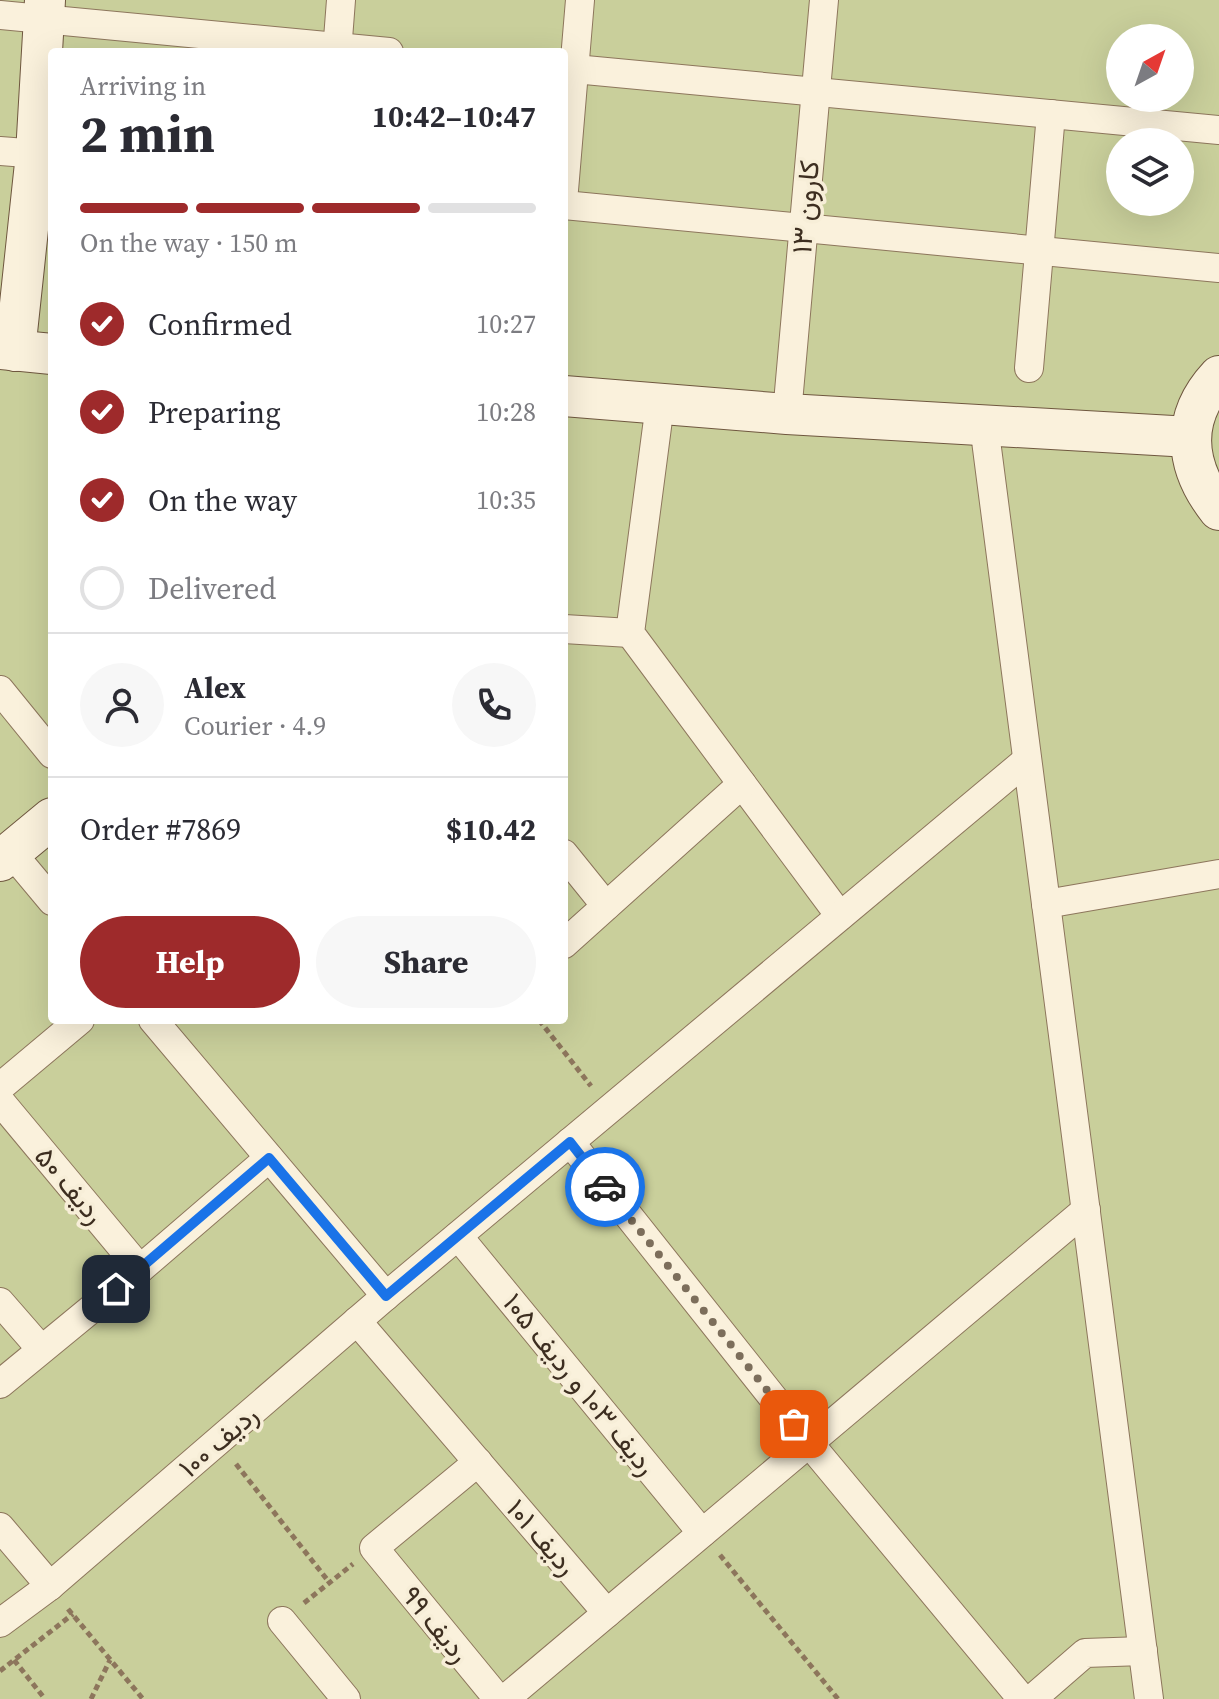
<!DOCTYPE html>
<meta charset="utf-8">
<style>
body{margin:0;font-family:"Source Serif 4",Vazirmatn,serif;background:#f7f7f7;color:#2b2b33;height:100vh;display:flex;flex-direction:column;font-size:30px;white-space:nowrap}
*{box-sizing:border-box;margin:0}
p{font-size:26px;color:#7c7c81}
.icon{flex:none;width:44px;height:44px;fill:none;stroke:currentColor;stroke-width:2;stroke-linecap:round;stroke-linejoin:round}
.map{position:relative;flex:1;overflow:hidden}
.drawer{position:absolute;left:48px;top:48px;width:520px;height:976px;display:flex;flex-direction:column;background:#fff;border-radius:8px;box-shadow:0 8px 32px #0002}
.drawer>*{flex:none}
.needle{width:52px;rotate:40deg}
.tools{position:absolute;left:1106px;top:24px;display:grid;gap:16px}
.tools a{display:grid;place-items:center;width:88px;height:88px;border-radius:50%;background:#fff;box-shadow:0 8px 32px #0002;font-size:40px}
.pin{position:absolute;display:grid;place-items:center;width:68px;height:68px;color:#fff;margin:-34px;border-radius:16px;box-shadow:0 4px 12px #0006}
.courier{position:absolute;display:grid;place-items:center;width:80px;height:80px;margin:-40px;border:6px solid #1a73e8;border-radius:50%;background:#fff;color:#222;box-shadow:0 2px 10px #0007}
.head em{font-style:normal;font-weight:700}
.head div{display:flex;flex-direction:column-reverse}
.head{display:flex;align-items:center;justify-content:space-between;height:136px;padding:0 32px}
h1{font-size:52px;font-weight:700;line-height:60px}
.bar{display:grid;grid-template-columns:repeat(4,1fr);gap:12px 8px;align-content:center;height:96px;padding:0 32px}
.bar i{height:10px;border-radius:6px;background:#e1e1e2}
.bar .active{background:#9e2a2b}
.bar p{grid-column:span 4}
.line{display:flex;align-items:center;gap:20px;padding:0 32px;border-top:2px solid #e1e1e2}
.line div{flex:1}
.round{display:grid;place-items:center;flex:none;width:84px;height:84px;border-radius:42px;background:#f7f7f7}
ol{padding:0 32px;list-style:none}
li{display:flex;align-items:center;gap:24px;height:88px}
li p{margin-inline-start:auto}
li .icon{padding:8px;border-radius:50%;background:#9e2a2b;color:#fff;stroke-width:4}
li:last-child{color:#7c7c81}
li i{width:44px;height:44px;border:4px solid #e1e1e2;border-radius:50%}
.cta{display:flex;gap:16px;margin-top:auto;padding:16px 32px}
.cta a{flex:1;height:92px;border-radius:48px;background:#9e2a2b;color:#fff;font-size:32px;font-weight:700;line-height:92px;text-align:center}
.cta a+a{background:#f7f7f7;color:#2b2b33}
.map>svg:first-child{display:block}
.green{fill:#c9cf9b;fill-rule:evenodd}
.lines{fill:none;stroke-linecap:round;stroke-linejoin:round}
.street-casing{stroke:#8d765c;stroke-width:30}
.secondary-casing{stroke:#6f573f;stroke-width:42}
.path{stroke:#8d765c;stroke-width:5;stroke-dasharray:6 4;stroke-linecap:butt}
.street{stroke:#faf1dc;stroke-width:28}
.secondary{stroke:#faf1dc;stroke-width:40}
.done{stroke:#7c6e5b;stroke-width:8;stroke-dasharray:0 14.4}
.route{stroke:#1a73e8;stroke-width:10}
.labels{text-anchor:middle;stroke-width:7;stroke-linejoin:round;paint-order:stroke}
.street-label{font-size:28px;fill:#3d2e20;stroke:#f7eed8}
</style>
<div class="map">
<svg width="1219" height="1699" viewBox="0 0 1219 1699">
<rect width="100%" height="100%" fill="#f0e4c8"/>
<path class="green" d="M 0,0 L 1219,0 L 1219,1699 L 0,1699 ZM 1120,38 L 1180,38 L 1180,98 L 1120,98 ZM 52,52 L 564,52 L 564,1020 L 52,1020 ZM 1120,142 L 1180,142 L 1180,202 L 1120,202 Z"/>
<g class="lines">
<g class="street-casing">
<g id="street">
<polyline points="0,15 389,52"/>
<polyline points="337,52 341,0"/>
<polyline points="564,68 1219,130"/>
<polyline points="0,151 51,155"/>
<polyline points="564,190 580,0"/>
<polyline points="564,205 1219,268"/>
<polyline points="1029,368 1051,114"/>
<polyline points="660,404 630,633 840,916"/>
<polyline points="787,414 824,0"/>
<polyline points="984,425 1149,1699"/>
<polyline points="564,629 630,633"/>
<polyline points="0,690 52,754"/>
<polyline points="11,852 52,901"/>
<polyline points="564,854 606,906"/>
<polyline points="1046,904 1219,874"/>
<polyline points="564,944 742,784"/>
<polyline points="153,1020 386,1296"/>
<polyline points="0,1087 80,1020"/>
<polyline points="0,1101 140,1269"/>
<polyline points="570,1142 809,1443 1022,1699"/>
<polyline points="458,1236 702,1533"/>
<polyline points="0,1302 41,1349"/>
<polyline points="357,1321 607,1613"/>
<polyline points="0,1384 140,1269 269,1158"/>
<polyline points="478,1462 374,1548 498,1699"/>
<polyline points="0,1527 50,1586"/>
<polyline points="282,1621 346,1699"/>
<polyline points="0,1623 50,1586 386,1296 1027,760"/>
<polyline points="505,1699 1086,1210"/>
<polyline points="1032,1699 1085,1653 1143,1651"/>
</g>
</g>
<g class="secondary-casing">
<g id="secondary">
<polyline points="0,349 52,354"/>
<polyline points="15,351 36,154 45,0"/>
<path d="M 1219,376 C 1179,419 1185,467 1219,510"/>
<polyline points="564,396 787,414 1190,437"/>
<polyline points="0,861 52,818"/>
</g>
</g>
<g class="path">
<polyline points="539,1020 591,1086"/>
<polyline points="236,1464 329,1582"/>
<polyline points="720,1555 838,1699"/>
<polyline points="304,1603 353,1564"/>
<polyline points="68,1609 143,1699"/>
<polyline points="14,1660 45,1699"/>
<polyline points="0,1671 73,1614"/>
<polyline points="91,1699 110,1660"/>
</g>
<use href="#street" class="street"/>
<use href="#secondary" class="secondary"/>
</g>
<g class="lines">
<polyline class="done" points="605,1187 794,1424"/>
<polyline class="route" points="116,1289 269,1158 386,1296 570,1142 605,1187"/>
</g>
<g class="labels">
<g class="street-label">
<text transform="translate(805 207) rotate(-85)" y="10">کارون ۱۳</text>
<text transform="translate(70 1185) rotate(50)" y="10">ردیف ۵۰</text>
<text transform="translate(580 1384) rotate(51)" y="10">ردیف ۱۰۳ و ردیف ۱۰۵</text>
<text transform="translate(218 1441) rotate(-41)" y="10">ردیف ۱۰۰</text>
<text transform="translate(542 1537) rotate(49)" y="10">ردیف ۱۰۱</text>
<text transform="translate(436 1624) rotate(51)" y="10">ردیف ۹۹</text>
</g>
</g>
</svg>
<div class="tools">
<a><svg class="needle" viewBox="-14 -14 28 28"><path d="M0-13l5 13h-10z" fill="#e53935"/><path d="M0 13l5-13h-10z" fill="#7c7c81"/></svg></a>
<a><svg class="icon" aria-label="layers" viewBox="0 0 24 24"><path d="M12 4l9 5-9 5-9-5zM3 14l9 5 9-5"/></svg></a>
</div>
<div class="pin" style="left:794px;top:1424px;background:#ea580c"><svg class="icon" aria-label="bag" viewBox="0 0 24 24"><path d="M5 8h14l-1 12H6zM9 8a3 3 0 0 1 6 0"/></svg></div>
<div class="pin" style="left:116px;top:1289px;background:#1f2937"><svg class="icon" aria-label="home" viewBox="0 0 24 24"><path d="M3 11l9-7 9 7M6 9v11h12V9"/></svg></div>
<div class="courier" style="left:605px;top:1187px"><svg class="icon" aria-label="car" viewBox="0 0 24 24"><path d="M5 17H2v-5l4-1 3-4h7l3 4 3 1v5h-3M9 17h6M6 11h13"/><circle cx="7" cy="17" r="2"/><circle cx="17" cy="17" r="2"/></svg></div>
<section class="drawer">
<div class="head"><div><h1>2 min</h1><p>Arriving in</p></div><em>10:42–10:47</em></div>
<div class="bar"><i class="active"></i><i class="active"></i><i class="active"></i><i></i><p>On the way · 150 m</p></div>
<ol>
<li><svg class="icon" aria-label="check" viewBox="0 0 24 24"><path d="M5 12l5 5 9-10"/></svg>Confirmed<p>10:27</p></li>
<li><svg class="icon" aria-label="check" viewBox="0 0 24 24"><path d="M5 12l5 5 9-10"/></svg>Preparing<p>10:28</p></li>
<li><svg class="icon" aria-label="check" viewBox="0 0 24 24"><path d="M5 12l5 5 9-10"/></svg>On the way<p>10:35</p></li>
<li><i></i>Delivered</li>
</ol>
<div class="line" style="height:144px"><a class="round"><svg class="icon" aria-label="person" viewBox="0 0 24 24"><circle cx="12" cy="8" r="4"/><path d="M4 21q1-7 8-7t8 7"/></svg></a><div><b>Alex</b><p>Courier · 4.9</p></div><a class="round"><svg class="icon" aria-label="phone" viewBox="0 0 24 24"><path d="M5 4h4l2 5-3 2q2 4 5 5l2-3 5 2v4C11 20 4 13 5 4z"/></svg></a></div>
<div class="line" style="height:104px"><div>Order #7869</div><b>$10.42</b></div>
<div class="cta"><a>Help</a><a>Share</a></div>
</section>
</div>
